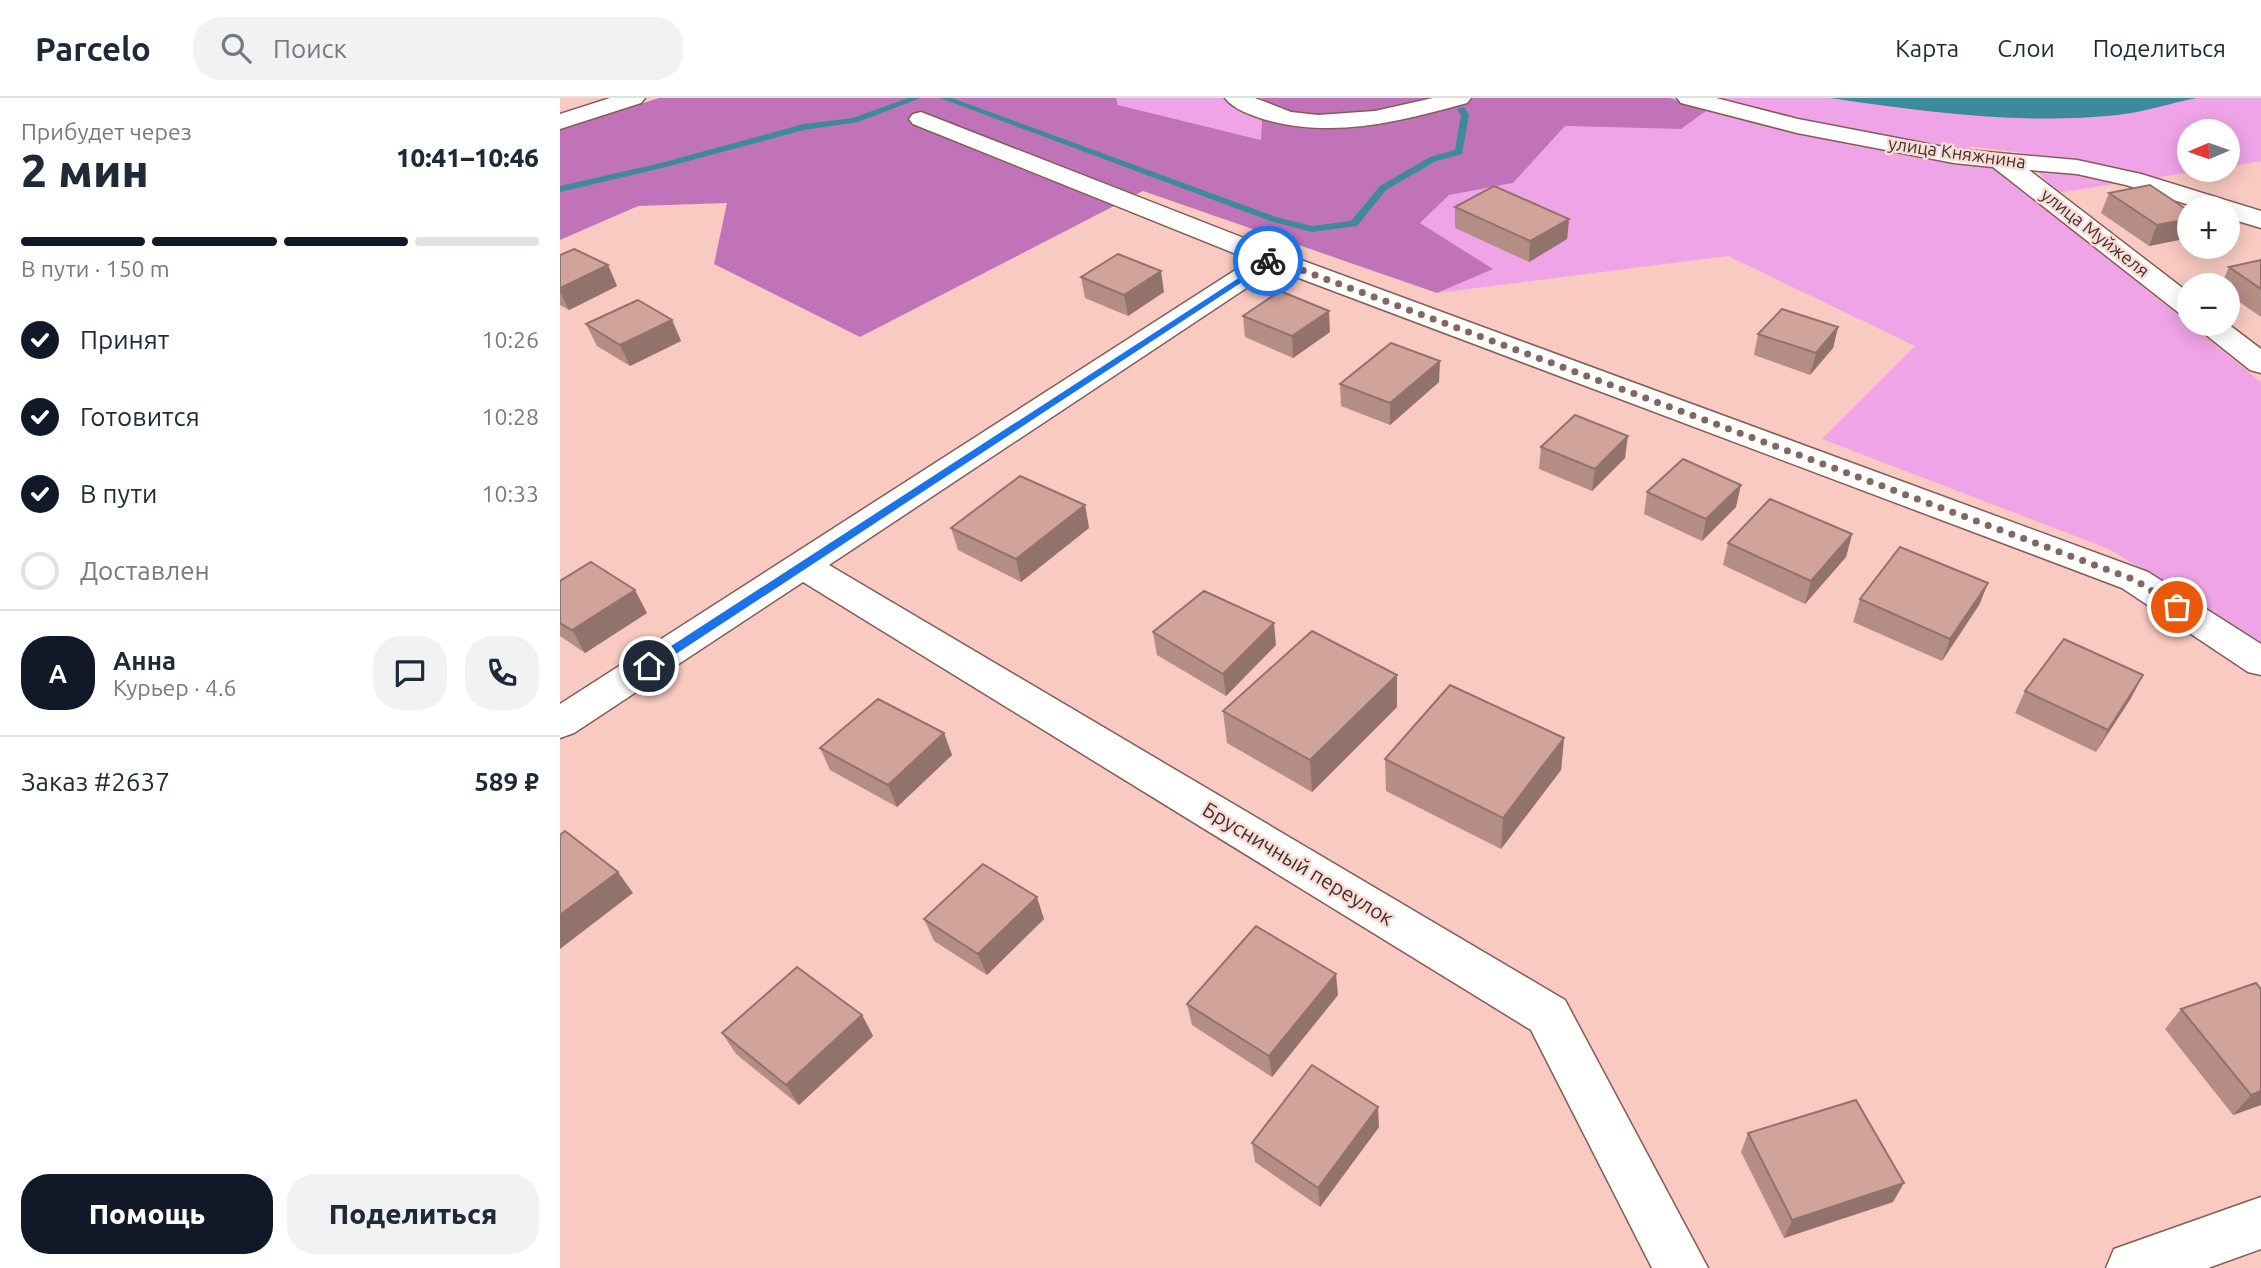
<!DOCTYPE html>
<html lang="ru">
<meta charset="utf-8">
<style>
body{margin:0;font-family:Ubuntu,sans-serif;background:#f2f2f3;color:#1f2937;height:100vh;display:flex;flex-direction:column;font-size:26px;white-space:nowrap}
*{box-sizing:border-box;margin:0}
p{font-size:23px;color:#747a83}
.icon{flex:none;width:38px;height:38px;fill:none;stroke:currentColor;stroke-width:2;stroke-linecap:round;stroke-linejoin:round}
.map{position:relative;flex:1;overflow:hidden}
.sheet{display:flex;flex-direction:column;background:#fff;width:560px}
.sheet>*{flex:none}
.needle{width:46px;rotate:268deg}
.buttons{position:absolute;left:1617px;top:21px;display:grid;gap:14px}
.buttons a{display:grid;place-items:center;width:63px;height:63px;border-radius:50%;background:#fff;box-shadow:0 4px 18px #0003;font-size:35px}
.pin{position:absolute;display:grid;place-items:center;width:60px;height:60px;color:#fff;margin:-30px;border:4px solid #fff;border-radius:50%;box-shadow:0 2px 7px #0007}
.courier{position:absolute;display:grid;place-items:center;width:70px;height:70px;margin:-35px;border:5px solid #1a73e8;border-radius:50%;background:#fff;color:#222;box-shadow:0 2px 9px #0007}
.overview em{font-style:normal;font-weight:800}
.overview div{display:flex;flex-direction:column-reverse}
.overview{display:flex;align-items:center;justify-content:space-between;height:119px;padding:0 21px}
h1{font-size:46px;font-weight:800;line-height:52px}
.bar{display:grid;grid-template-columns:repeat(4,1fr);gap:10px 7px;align-content:center;height:84px;padding:0 21px}
.bar i{height:9px;border-radius:5px;background:#e0e1e3}
.bar .current{background:#111827}
.bar p{grid-column:span 4}
.line{display:flex;align-items:center;gap:18px;padding:0 21px;border-top:2px solid #e0e1e3}
.line div{flex:1}
.round{display:grid;place-items:center;flex:none;width:74px;height:74px;border-radius:28px;background:#f2f2f3}
ol{padding:0 21px;list-style:none}
li{display:flex;align-items:center;gap:21px;height:77px}
li p{margin-inline-start:auto}
li .icon{padding:7px;border-radius:50%;background:#111827;color:#fff;stroke-width:4}
li:last-child{color:#747a83}
li i{width:38px;height:38px;border:4px solid #e0e1e3;border-radius:50%}
.action{display:flex;gap:14px;margin-top:auto;padding:14px 21px}
.action a{flex:1;height:80px;border-radius:28px;background:#111827;color:#fff;font-size:28px;font-weight:800;line-height:80px;text-align:center}
.action a+a{background:#f2f2f3;color:#1f2937}
header{display:flex;align-items:center;gap:42px;box-sizing:border-box;height:98px;padding:0 35px;background:#fff;border-bottom:2px solid #e0e1e3}
header strong{font-size:33px}
nav{display:flex;gap:38px;margin-inline-start:auto;font-size:24px}
.search{width:490px;height:63px;background:#f2f2f3;display:flex;align-items:center;gap:18px;box-sizing:border-box;padding:0 24px;border-radius:28px;color:#747a83;font-size:26px}
main{display:flex;flex:1;min-height:0}
.map>svg:first-child{display:block}
.green{fill:#f0a4e8}
.forest{fill:#c073b9}
.water{fill:#3b8b98}
.lines{fill:none;stroke-linecap:round;stroke-linejoin:round}
.stream{fill:#3b8b98;fill-rule:evenodd}
.minor-casing{stroke:#845c55;stroke-width:3}
.minor{fill:#fff;fill-rule:evenodd}
.wall{fill:#b48d85}
.shaded-wall{fill:#92736c}
.building{fill:#d1a49b;stroke:#92736c;stroke-width:2}
.route{fill:#1a73e8}
.done{stroke:#826661;stroke-width:7;stroke-dasharray:0 12.6}
.labels{text-anchor:middle;stroke-width:5;stroke-linejoin:round;paint-order:stroke}
.far-street-label{font-size:18px;fill:#43302d;stroke:#f9dcd6}
.street-label{font-size:21px;fill:#43302d;stroke:#f9dcd6}
</style>
<header>
<strong>Parcelo</strong>
<div class="search"><svg class="icon" aria-label="search" viewBox="0 0 24 24"><circle cx="10" cy="10" r="6"/><path d="M15 15l6 6"/></svg>Поиск</div>
<nav><a>Карта</a><a>Слои</a><a>Поделиться</a></nav>
</header>
<main>
<section class="sheet">
<div class="overview"><div><h1>2 мин</h1><p>Прибудет через</p></div><em>10:41–10:46</em></div>
<div class="bar"><i class="current"></i><i class="current"></i><i class="current"></i><i></i><p>В пути · 150 m</p></div>
<ol>
<li><svg class="icon" aria-label="check" viewBox="0 0 24 24"><path d="M5 12l5 5 9-10"/></svg>Принят<p>10:26</p></li>
<li><svg class="icon" aria-label="check" viewBox="0 0 24 24"><path d="M5 12l5 5 9-10"/></svg>Готовится<p>10:28</p></li>
<li><svg class="icon" aria-label="check" viewBox="0 0 24 24"><path d="M5 12l5 5 9-10"/></svg>В пути<p>10:33</p></li>
<li><i></i>Доставлен</li>
</ol>
<div class="line" style="height:126px"><b class="round" style="background:#111827;color:#fff">А</b><div><b>Анна</b><p>Курьер · 4.6</p></div><a class="round"><svg class="icon" aria-label="chat" viewBox="0 0 24 24"><path d="M4 5h16v11H9l-5 4z"/></svg></a><a class="round"><svg class="icon" aria-label="phone" viewBox="0 0 24 24"><path d="M5 4h4l2 5-3 2q2 4 5 5l2-3 5 2v4C11 20 4 13 5 4z"/></svg></a></div>
<div class="line" style="height:91px"><div>Заказ #2637</div><b>589 ₽</b></div>
<div class="action"><a>Помощь</a><a>Поделиться</a></div>
</section>
<div class="map">
<svg width="1701" height="1170" viewBox="0 0 1701 1170">
<rect width="100%" height="100%" fill="#f8cac1"/>
<g class="green">
<polygon points="556,0 703,0 701,42 558,7"/>
<polygon points="1110,0 1270,0 1330,9 1451,20 1559,17 1637,0 1701,0 1701,63 1668,69 1668,33 1629,33 1629,72 1647,72 1496,95 1463,55 1408,48 1701,284 1701,544 1549,451 1262,341 1355,248 1168,158 877,195 932,171 860,125 889,96 953,85 1005,28 1121,31 1145,12"/>
</g>
<polygon class="forest" points="99,0 556,0 558,7 701,42 703,0 1110,0 1146,13 1121,31 1005,28 953,85 889,97 860,125 933,171 877,195 583,93 300,239 154,166 167,105 78,108 0,142 0,32"/>
<path class="water" d="M 1270,0 L 1637,0 C 1611,5 1585,14 1558,17 C 1463,27 1364,14 1270,0 Z"/>
<g class="lines">
<g class="stream">
<polygon points="348,0 360,0 298,24 244,32 102,70 0,94 0,88 97,66 244,26 293,20"/>
<polygon points="380,0 392,0 716,119 752,128 791,123 820,88 870,59 895,52 901,17 897,11 904,9 909,17 902,56 876,63 826,92 797,128 752,134 710,123"/>
</g>
<g class="minor-casing">
<g id="minor">
<polygon points="50,0 85,0 81,5 0,31 0,16"/>
<path d="M 665,0 L 695,0 L 731,14 L 758,17 L 815,13 L 873,0 L 911,0 L 907,5 C 839,24 773,41 703,21 C 691,17 673,11 665,0 Z"/>
<polygon points="1117,0 1156,0 1238,21 1394,51 1517,62 1581,76 1701,113 1701,130 1668,120 1668,110 1639,110 1566,87 1517,76 1469,72 1629,195 1629,218 1619,215 1433,69 1394,65 1237,35 1121,5"/>
<polygon points="361,14 722,155 1588,474 1701,546 1701,577 1688,574 1562,490 715,171 269,467 1005,902 1148,1170 1092,1170 971,932 243,484 14,635 0,640 0,606 691,162 353,26 349,21 353,16"/>
<polygon points="1636,226 1668,226 1701,251 1701,275 1690,272 1640,232"/>
<polygon points="1701,1099 1701,1151 1648,1170 1546,1170 1554,1151"/>
</g>
</g>
<use href="#minor" class="minor"/>
</g>
<g class="wall">
<polygon points="1549,95 1629,113 1629,140 1589,148 1541,115"/>
<polygon points="895,109 1009,121 1007,141 969,164 895,130"/>
<polygon points="0,157 48,167 57,188 9,212 0,207"/>
<polygon points="1701,162 1701,219 1668,196 1668,187 1661,187 1669,169"/>
<polygon points="521,179 604,194 568,218 525,200"/>
<polygon points="683,218 770,234 733,260 685,239"/>
<polygon points="112,222 121,243 70,268 37,248 26,226"/>
<polygon points="1278,229 1273,250 1250,277 1194,257 1198,236"/>
<polygon points="879,284 830,327 781,308 780,286"/>
<polygon points="981,349 1065,360 1032,393 979,371"/>
<polygon points="1087,394 1176,409 1142,443 1084,416"/>
<polygon points="525,407 529,430 461,484 398,452 391,430"/>
<polygon points="1292,436 1286,459 1245,506 1163,467 1168,445"/>
<polygon points="0,483 87,515 25,555 0,538"/>
<polygon points="1428,485 1419,507 1382,563 1293,524 1300,501"/>
<polygon points="593,534 716,547 666,598 597,557"/>
<polygon points="837,577 837,609 752,694 667,645 663,613"/>
<polygon points="1583,577 1571,600 1536,654 1455,615 1465,593"/>
<polygon points="384,635 392,657 337,709 270,672 260,650"/>
<polygon points="1004,640 1001,672 941,751 826,693 825,661"/>
<polygon points="364,821 484,821 427,877 374,843"/>
<polygon points="1701,891 1701,1007 1673,1017 1605,931 1621,911"/>
<polygon points="778,897 712,979 632,927 627,906"/>
<polygon points="302,917 313,938 239,1007 176,956 162,935"/>
<polygon points="819,1029 760,1109 695,1064 692,1045"/>
<polygon points="1188,1035 1333,1104 1224,1140 1181,1054"/>
</g>
<g class="shaded-wall">
<polygon points="1009,121 1007,141 969,164 970,143"/>
<polygon points="1629,121 1629,140 1589,148 1597,127"/>
<polygon points="48,167 57,188 9,212 0,194 0,190"/>
<polygon points="601,173 604,194 568,218 564,197"/>
<polygon points="769,213 770,234 733,260 732,238"/>
<polygon points="112,222 121,243 70,268 60,247"/>
<polygon points="1278,229 1273,250 1250,277 1256,255"/>
<polygon points="880,263 879,284 830,327 830,305"/>
<polygon points="1068,338 1065,360 1032,393 1035,371"/>
<polygon points="1181,387 1176,409 1142,443 1146,421"/>
<polygon points="525,407 529,430 461,484 456,461"/>
<polygon points="1292,436 1286,459 1245,506 1251,483"/>
<polygon points="1428,485 1419,507 1382,563 1390,541"/>
<polygon points="75,492 87,515 25,555 12,532"/>
<polygon points="714,525 716,547 666,598 663,576"/>
<polygon points="837,577 837,609 752,694 750,662"/>
<polygon points="1583,577 1571,600 1536,654 1548,632"/>
<polygon points="384,635 392,657 337,709 328,687"/>
<polygon points="1004,640 1001,672 941,751 943,720"/>
<polygon points="58,774 73,795 0,851 0,817"/>
<polygon points="477,799 484,821 427,877 418,856"/>
<polygon points="776,876 778,897 712,979 709,958"/>
<polygon points="302,917 313,938 239,1007 226,987"/>
<polygon points="1701,993 1701,1007 1673,1017 1691,997"/>
<polygon points="818,1009 819,1029 760,1109 758,1090"/>
<polygon points="1344,1085 1333,1104 1224,1140 1232,1122"/>
</g>
<g class="building">
<polygon points="1590,87 1629,113 1629,121 1597,127 1549,95"/>
<polygon points="934,88 1009,121 970,143 895,109"/>
<polygon points="14,151 48,167 0,190 0,157"/>
<polygon points="558,156 601,173 564,197 521,179"/>
<polygon points="1701,162 1701,191 1669,169"/>
<polygon points="720,193 769,213 732,238 683,218"/>
<polygon points="78,202 112,222 60,247 26,226"/>
<polygon points="1222,211 1278,229 1256,255 1198,236"/>
<polygon points="831,245 880,263 830,305 780,286"/>
<polygon points="1015,317 1068,338 1035,371 981,349"/>
<polygon points="1123,361 1181,387 1146,421 1087,394"/>
<polygon points="460,378 525,407 456,461 391,430"/>
<polygon points="1210,401 1292,436 1251,483 1168,445"/>
<polygon points="1340,449 1428,485 1390,541 1300,501"/>
<polygon points="31,464 75,492 12,532 0,525 0,483"/>
<polygon points="644,493 714,525 663,576 593,534"/>
<polygon points="752,533 837,577 750,662 663,613"/>
<polygon points="1504,541 1583,577 1548,632 1465,593"/>
<polygon points="890,587 1004,640 943,720 825,661"/>
<polygon points="318,601 384,635 328,687 260,650"/>
<polygon points="5,733 58,774 0,817 0,737"/>
<polygon points="423,766 477,799 418,856 364,821"/>
<polygon points="696,828 776,876 709,958 627,906"/>
<polygon points="237,869 302,917 226,987 162,935"/>
<polygon points="1696,885 1701,891 1701,993 1691,997 1621,911"/>
<polygon points="752,967 818,1009 758,1090 692,1045"/>
<polygon points="1296,1002 1344,1085 1232,1122 1188,1035"/>
</g>
<polygon class="route" points="708,161 711,165 93,571 85,571 85,565"/>
<g class="lines">
<polyline class="done" points="708,163 712,161 1575,482 1617,509"/>
</g>
<g class="labels">
<g class="far-street-label">
<text transform="translate(1397 55) rotate(8)" y="6">улица Княжнина</text>
<text transform="translate(1535 135) rotate(38)" y="6">улица Муйжеля</text>
</g>
<g class="street-label">
<text transform="translate(738 766) rotate(31)" y="7">Брусничный переулок</text>
</g>
</g>
</svg>
<div class="buttons">
<a><svg class="needle" viewBox="-14 -14 28 28"><path d="M0-13l5 13h-10z" fill="#e53935"/><path d="M0 13l5-13h-10z" fill="#747a83"/></svg></a>
<a>+</a>
<a>−</a>
</div>
<div class="pin" style="left:1617px;top:509px;background:#ea580c"><svg class="icon" aria-label="bag" viewBox="0 0 24 24"><path d="M5 8h14l-1 12H6zM9 8a3 3 0 0 1 6 0"/></svg></div>
<div class="pin" style="left:89px;top:568px;background:#1f2937"><svg class="icon" aria-label="home" viewBox="0 0 24 24"><path d="M3 11l9-7 9 7M6 9v11h12V9"/></svg></div>
<div class="courier" style="left:708px;top:163px"><svg class="icon" aria-label="bike" viewBox="0 0 24 24"><circle cx="6" cy="16" r="4"/><circle cx="18" cy="16" r="4"/><path d="M6 16l4-8h5l3 8M10 8l3 8H6M13 5h3"/></svg></div>
</div>
</main>
